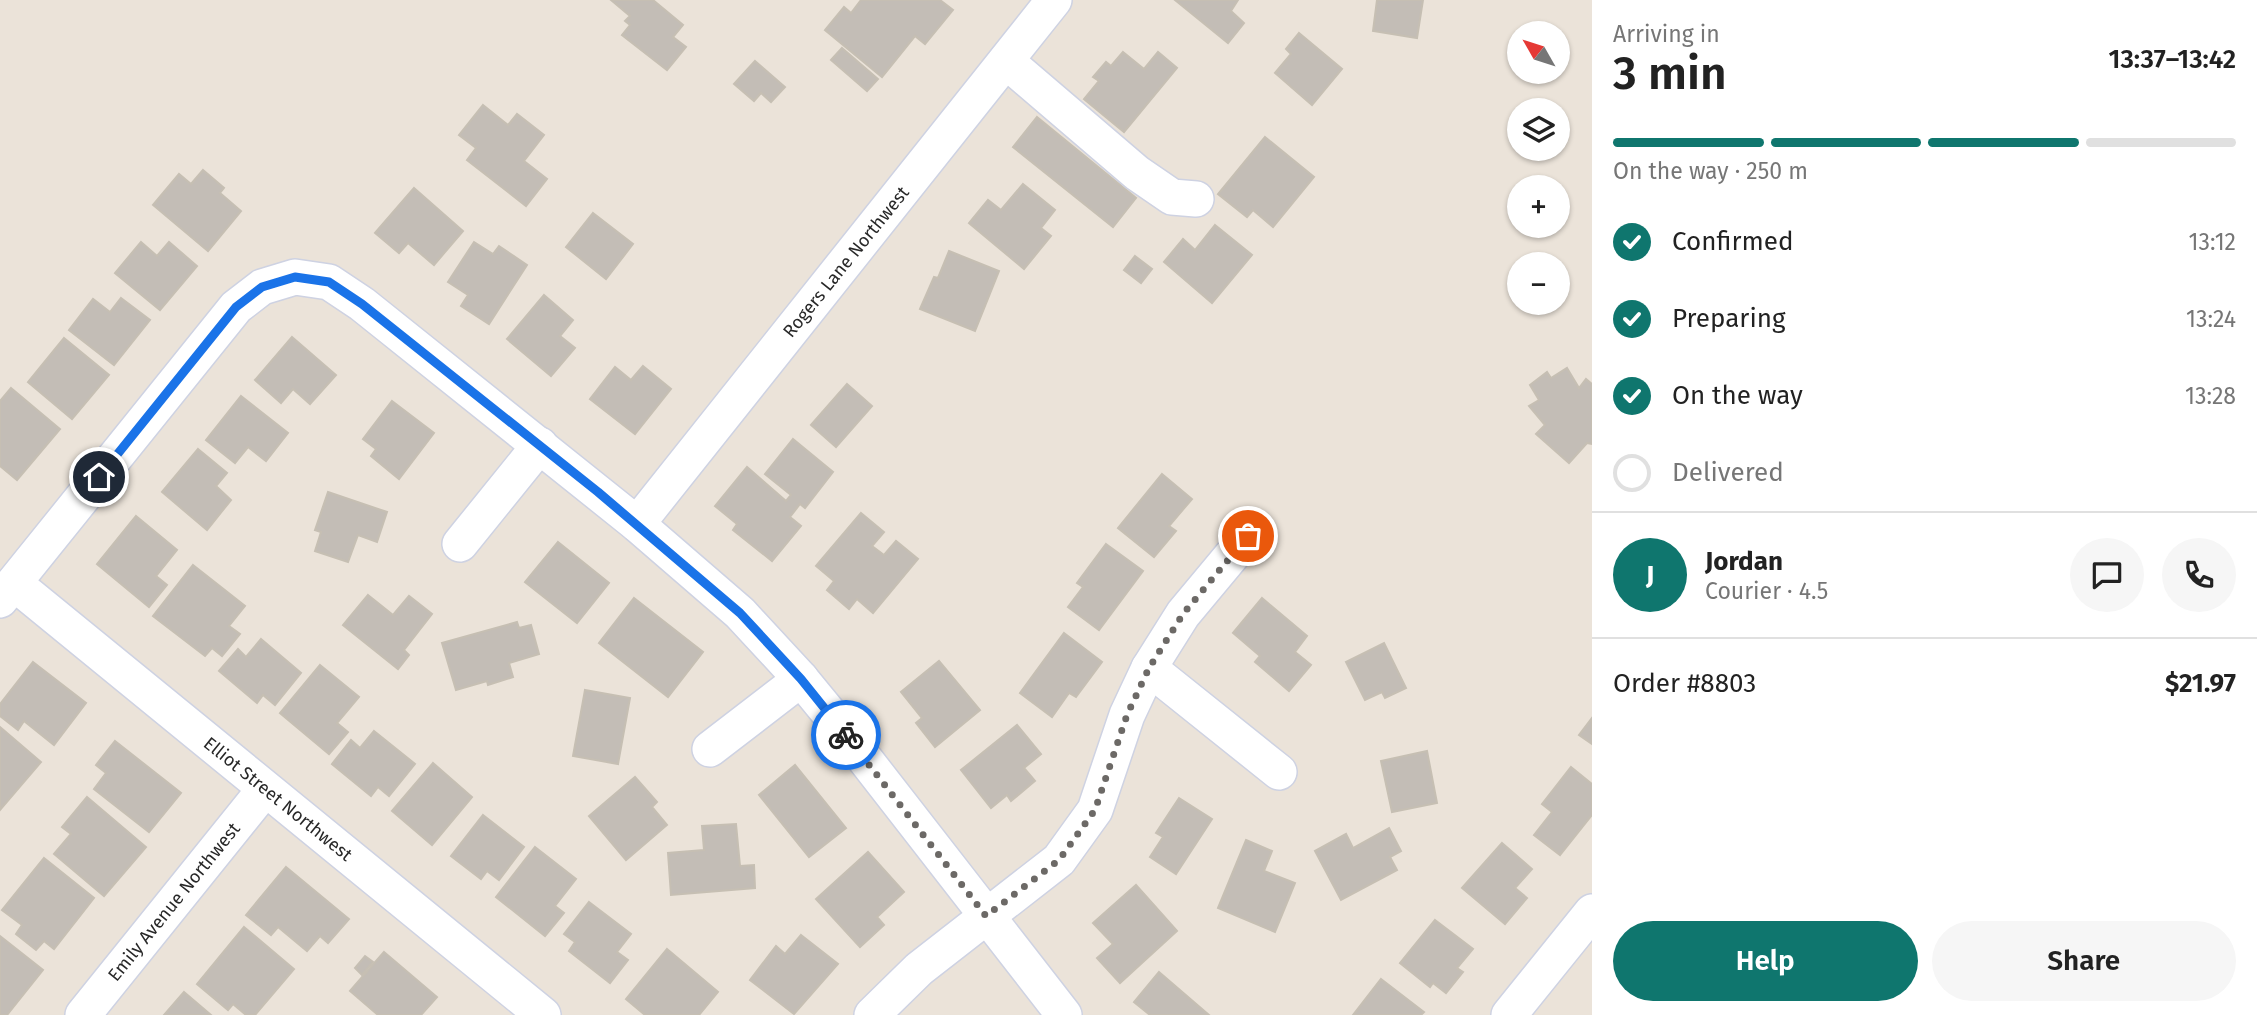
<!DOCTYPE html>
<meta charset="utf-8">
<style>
body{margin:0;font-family:"Fira Sans",sans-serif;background:#f6f6f6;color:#222;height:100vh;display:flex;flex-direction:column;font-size:26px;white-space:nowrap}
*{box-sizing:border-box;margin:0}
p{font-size:23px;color:#767676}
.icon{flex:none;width:38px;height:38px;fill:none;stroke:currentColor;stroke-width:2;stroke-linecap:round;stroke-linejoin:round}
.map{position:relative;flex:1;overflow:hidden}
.details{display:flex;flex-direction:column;background:#fff;width:665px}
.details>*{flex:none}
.needle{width:46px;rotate:309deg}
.buttons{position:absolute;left:1507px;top:21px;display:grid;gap:14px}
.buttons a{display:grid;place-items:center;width:63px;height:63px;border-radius:50%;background:#fff;box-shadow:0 2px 5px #0004;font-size:35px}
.pin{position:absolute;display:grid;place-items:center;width:60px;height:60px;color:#fff;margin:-30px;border:4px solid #fff;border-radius:50%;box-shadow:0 2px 7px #0007}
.courier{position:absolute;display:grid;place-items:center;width:70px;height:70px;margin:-35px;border:5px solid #1a73e8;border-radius:50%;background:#fff;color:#222;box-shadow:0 2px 9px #0007}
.head em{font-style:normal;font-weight:600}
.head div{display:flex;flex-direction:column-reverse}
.head{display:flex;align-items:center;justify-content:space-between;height:119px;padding:0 21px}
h1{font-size:46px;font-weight:600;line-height:52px}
.bar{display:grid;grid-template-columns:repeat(4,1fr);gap:10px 7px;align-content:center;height:84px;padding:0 21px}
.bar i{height:9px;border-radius:5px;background:#e0e0e0}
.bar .selected{background:#0f766e}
.bar p{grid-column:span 4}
.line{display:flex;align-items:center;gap:18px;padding:0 21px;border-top:2px solid #e0e0e0}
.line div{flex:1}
.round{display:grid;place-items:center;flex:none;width:74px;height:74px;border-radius:37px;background:#f6f6f6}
ol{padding:0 21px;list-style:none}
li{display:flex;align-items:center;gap:21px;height:77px}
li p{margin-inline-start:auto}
li .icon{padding:7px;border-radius:50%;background:#0f766e;color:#fff;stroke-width:4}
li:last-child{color:#767676}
li i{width:38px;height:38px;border:4px solid #e0e0e0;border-radius:50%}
.primary-button{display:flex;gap:14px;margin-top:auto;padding:14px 21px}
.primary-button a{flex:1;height:80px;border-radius:42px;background:#0f766e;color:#fff;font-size:28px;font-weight:600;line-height:80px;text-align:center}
.primary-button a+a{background:#f6f6f6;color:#222}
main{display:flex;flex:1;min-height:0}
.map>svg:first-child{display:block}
.building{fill:#c3bdb6;stroke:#c6bfb3;stroke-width:2}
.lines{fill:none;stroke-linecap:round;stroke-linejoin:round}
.minor-casing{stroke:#ced2e2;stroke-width:38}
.minor{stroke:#fff;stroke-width:35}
.done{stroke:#6c6966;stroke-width:7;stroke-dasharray:0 12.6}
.route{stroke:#1a73e8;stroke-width:9}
.labels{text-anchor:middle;stroke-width:5;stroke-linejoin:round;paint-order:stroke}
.street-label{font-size:18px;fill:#282828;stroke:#fff}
</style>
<main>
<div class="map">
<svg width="1592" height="1015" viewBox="0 0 1592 1015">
<rect width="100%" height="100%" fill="#ebe3d9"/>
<g class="building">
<polygon points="611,0 653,0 683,25 673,37 686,47 667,70 622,35 630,25 625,21 630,16"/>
<polygon points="861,0 940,0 953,10 925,44 915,36 882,77 825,30 844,7 851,13"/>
<polygon points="1175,0 1238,0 1231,11 1244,23 1228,43"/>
<polygon points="1377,0 1423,0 1417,38 1373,31"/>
<polygon points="1299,33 1342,69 1312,105 1275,73 1291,54 1286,49"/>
<polygon points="842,48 878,79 867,91 831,60"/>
<polygon points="1123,52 1144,69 1158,52 1177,68 1124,132 1084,99 1099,81 1093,77 1106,62 1111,66"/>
<polygon points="755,61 785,87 771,102 761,93 754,101 734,84"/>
<polygon points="483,105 508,125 517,114 544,135 524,161 547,179 526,206 467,160 476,148 459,135"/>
<polygon points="1037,117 1136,198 1113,227 1013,147"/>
<polygon points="1265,137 1314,177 1273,227 1253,210 1247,217 1218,194"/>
<polygon points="203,170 224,188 220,193 241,211 208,251 153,205 179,174 191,184"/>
<polygon points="1023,184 1055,210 1041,228 1051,236 1024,269 969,223 988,200 1001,210"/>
<polygon points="414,188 463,231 434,265 408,243 399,253 375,233"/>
<polygon points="593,213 633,244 606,279 566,247"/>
<polygon points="1215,225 1252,255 1212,303 1164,262 1183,239 1195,250"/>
<polygon points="141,242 157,256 169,242 197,266 160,310 115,273"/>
<polygon points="474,242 493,254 499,246 527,265 489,324 461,306 468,295 448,282"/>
<polygon points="949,251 999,271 975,331 920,309 934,277 938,278"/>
<polygon points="1135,256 1152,269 1141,283 1124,270"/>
<polygon points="544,295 573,320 560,336 575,348 551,376 507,339"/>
<polygon points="121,298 150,320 114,365 69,330 93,299 110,312"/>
<polygon points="292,337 336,375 310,404 293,389 281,403 255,380"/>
<polygon points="64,338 109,375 72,419 28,382"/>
<polygon points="643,366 671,389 635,434 590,399 615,367 631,380"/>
<polygon points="1567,368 1579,388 1586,379 1592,384 1592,444 1587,443 1569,463 1536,434 1545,425 1529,406 1539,400 1530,385 1547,372 1551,378"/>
<polygon points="847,384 872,406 836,447 811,425"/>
<polygon points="11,388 60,429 17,480 0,466 0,401"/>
<polygon points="241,396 288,433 266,461 248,447 235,463 206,440"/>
<polygon points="392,401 434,433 399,479 371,456 376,449 363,439"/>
<polygon points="793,439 833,472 805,508 800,504 790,517 801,526 772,561 733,530 737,524 715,506 747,467 786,501 791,495 765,474"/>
<polygon points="198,449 227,473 216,486 231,500 207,530 162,492"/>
<polygon points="1162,474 1192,499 1169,526 1176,531 1154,557 1118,528"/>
<polygon points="328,492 387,512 377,542 358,535 348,562 315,551 321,532 315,530"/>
<polygon points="861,513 884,532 872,546 884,555 896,541 918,559 873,613 857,599 849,609 827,590 834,581 816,566"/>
<polygon points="136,516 177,550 156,576 167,585 149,607 97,564"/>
<polygon points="558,542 609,583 577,623 525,582"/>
<polygon points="1106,544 1143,571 1099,630 1068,607 1083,587 1077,583"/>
<polygon points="193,565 245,606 229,626 240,634 222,656 212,648 205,656 153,616"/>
<polygon points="368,595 393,615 409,596 432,614 404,650 409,655 398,669 343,625"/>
<polygon points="634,598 703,652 668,697 599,643"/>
<polygon points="1262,598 1307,636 1295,652 1311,665 1289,691 1255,662 1260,656 1233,633"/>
<polygon points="517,622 519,628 531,625 539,654 509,663 513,677 488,685 487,681 456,690 442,643"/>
<polygon points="1064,633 1102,662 1076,697 1069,693 1052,717 1020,693"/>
<polygon points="261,639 301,673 275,705 263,695 257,703 219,671 238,649 246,657"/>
<polygon points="1384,643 1406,688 1385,698 1382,692 1365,700 1346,662"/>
<polygon points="939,661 980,710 935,747 916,723 922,718 901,692"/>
<polygon points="33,662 86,703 54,745 24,721 18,730 0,716 0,704"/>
<polygon points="320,665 359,697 337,723 348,732 329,754 280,713"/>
<polygon points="585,690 630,698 618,764 573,756"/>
<polygon points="1592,718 1592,744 1579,735"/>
<polygon points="1017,725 1041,754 1024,768 1035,781 1011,801 1007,795 991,808 961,770"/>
<polygon points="0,727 41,762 0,810"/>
<polygon points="374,731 415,764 389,796 378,787 371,796 332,764 351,740 360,748"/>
<polygon points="115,741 181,793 149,832 94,789 106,773 96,765"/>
<polygon points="1427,751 1437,803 1392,812 1381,761"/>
<polygon points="433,763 472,797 432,845 392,811"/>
<polygon points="795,765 846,828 809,857 759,795"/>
<polygon points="1571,767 1592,784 1592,815 1560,855 1534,835 1552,812 1542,804"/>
<polygon points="635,777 657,802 652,807 667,825 626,860 589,816"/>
<polygon points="87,797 146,847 104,896 54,854 71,834 62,827"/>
<polygon points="1179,798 1212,819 1176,874 1150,857 1163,837 1156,833"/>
<polygon points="483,815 524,847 499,880 487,871 481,879 451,856"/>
<polygon points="736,824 740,866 754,865 755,888 671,895 668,853 704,850 702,826"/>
<polygon points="1389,828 1401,851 1390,857 1397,870 1341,900 1315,851 1346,834 1353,848"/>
<polygon points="1246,840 1272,851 1264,871 1295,883 1275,932 1218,908"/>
<polygon points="1502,843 1532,869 1515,888 1527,898 1505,924 1462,888"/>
<polygon points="535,847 576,879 555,906 564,913 545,936 496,897"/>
<polygon points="868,852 904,892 877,917 884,925 860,947 816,899"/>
<polygon points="44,858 94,898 54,949 44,941 36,950 16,934 22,925 2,910"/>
<polygon points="286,867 349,919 328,943 320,936 307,951 278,927 271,935 246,915"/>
<polygon points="1136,885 1177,931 1120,983 1097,958 1113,944 1093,923"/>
<polygon points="589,902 631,934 617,952 628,960 610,983 569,951 575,942 564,934"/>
<polygon points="1435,920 1473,949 1457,968 1463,972 1446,993 1433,983 1430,987 1400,963"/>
<polygon points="244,927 294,969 255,1015 246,1015 233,1004 228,1010 197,984"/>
<polygon points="801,935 838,964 794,1014 750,980 776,946 785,954"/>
<polygon points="0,936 43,970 7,1015 0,1015"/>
<polygon points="667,949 718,992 699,1015 645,1015 626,999"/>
<polygon points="384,952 437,997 421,1015 378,1015 350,991"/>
<polygon points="365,956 373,962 362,975 355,968"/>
<polygon points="1159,972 1209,1015 1150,1015 1134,1002"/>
<polygon points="1381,979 1424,1012 1421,1015 1353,1015"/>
<polygon points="184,992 211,1015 164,1015"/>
</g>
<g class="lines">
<g class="minor-casing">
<g id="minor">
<polyline points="1006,61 1137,173 1172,197 1196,199"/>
<polyline points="637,524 1054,0"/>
<polyline points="460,544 540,445"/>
<polyline points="14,583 543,1015"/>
<polyline points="0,600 236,307 262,287 295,277 329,282 362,304 637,524 740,613 801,679 833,718 1064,1015"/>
<polyline points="1149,668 1279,772"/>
<polyline points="710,749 801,679"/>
<polyline points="83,1015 265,789"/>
<polyline points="872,1015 919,969 1059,860 1095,810 1127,715 1149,668 1183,614 1248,536"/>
<polyline points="1509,1015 1592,912"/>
</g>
</g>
<use href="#minor" class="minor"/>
</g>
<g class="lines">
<polyline class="done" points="846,735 986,916 1059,860 1095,810 1127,715 1149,668 1183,614 1248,536"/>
<polyline class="route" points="99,477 236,307 262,287 295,277 329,282 362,304 598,492 740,613 801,679 846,735"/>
</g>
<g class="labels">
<g class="street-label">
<text transform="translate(846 262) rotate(-51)" y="6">Rogers Lane Northwest</text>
<text transform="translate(278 799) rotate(39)" y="6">Elliot Street Northwest</text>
<text transform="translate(174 902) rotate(-51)" y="6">Emily Avenue Northwest</text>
</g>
</g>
</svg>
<div class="buttons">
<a><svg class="needle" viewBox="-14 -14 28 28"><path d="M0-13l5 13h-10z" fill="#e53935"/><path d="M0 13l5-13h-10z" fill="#767676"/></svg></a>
<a><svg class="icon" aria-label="layers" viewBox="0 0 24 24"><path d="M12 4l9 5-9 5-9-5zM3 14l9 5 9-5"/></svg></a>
<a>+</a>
<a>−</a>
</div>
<div class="pin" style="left:1248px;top:536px;background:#ea580c"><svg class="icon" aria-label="bag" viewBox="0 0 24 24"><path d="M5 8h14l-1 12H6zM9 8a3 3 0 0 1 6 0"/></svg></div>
<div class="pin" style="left:99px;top:477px;background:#1f2937"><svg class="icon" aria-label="home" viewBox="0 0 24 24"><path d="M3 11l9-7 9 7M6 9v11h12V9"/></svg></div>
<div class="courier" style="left:846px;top:735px"><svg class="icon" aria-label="bike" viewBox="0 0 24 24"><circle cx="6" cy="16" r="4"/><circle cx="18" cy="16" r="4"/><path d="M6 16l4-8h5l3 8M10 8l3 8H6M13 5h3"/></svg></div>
</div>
<section class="details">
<div class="head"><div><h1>3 min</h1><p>Arriving in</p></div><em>13:37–13:42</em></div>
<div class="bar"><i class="selected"></i><i class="selected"></i><i class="selected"></i><i></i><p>On the way · 250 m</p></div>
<ol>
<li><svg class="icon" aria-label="check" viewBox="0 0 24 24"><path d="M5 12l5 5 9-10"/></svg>Confirmed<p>13:12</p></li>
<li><svg class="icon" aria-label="check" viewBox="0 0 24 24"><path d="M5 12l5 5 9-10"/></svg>Preparing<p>13:24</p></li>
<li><svg class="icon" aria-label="check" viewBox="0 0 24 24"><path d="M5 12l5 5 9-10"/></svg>On the way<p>13:28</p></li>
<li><i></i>Delivered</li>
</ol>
<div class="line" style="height:126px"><b class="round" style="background:#0f766e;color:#fff">J</b><div><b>Jordan</b><p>Courier · 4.5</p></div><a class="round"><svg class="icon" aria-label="chat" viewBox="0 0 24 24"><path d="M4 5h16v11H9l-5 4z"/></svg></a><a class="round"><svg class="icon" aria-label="phone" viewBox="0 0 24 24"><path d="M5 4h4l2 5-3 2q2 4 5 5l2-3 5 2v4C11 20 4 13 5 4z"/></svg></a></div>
<div class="line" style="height:91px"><div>Order #8803</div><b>$21.97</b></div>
<div class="primary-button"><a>Help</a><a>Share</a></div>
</section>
</main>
